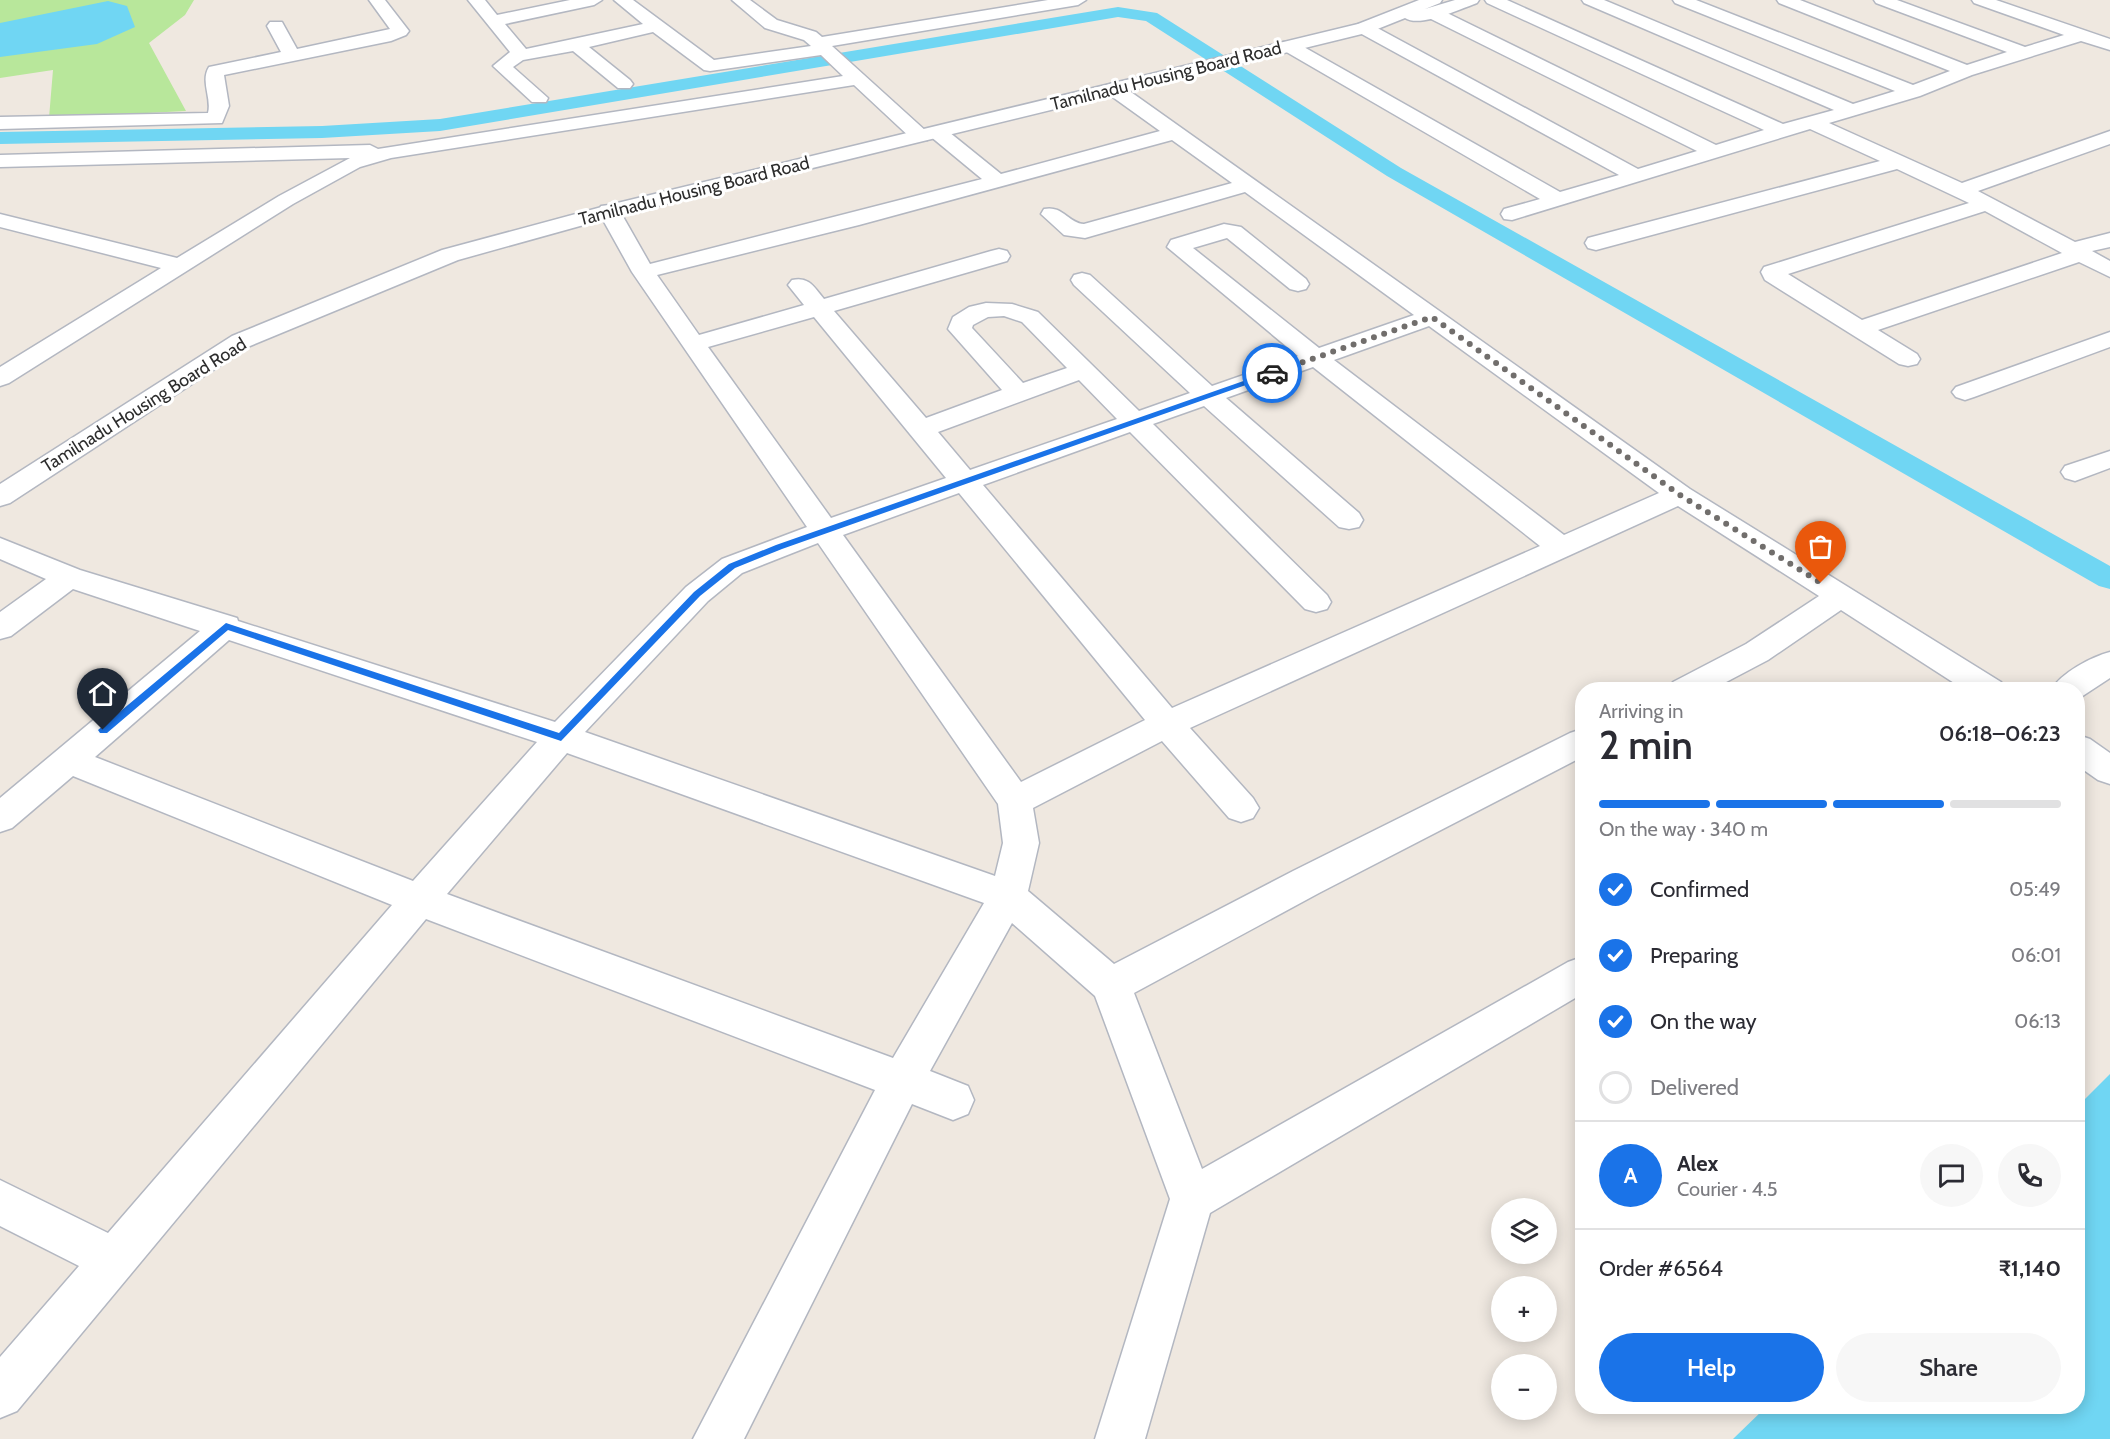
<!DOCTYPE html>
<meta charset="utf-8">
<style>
body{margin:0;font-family:Cabin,sans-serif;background:#f7f7f7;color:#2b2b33;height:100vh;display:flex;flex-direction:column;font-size:22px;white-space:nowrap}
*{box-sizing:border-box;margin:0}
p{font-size:20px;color:#7c7c81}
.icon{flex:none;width:33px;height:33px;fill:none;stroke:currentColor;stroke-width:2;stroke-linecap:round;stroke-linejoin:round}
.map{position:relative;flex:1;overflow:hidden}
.details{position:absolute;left:1575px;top:682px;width:510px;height:732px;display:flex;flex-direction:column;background:#fff;border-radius:24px;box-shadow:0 3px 15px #0003}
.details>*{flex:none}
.fabs{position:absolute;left:1491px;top:1198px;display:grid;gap:12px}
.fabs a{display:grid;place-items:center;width:66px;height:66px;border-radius:50%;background:#fff;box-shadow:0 3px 15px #0003;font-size:30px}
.pin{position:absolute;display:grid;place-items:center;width:51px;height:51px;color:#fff;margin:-62px -26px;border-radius:50% 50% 50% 0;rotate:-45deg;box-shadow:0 0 6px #0007}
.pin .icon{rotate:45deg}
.courier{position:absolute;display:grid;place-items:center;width:60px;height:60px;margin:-30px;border:4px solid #1a73e8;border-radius:50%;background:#fff;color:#222;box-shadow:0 2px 8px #0007}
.overview em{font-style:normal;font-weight:600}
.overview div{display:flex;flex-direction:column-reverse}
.overview{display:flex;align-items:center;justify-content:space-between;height:102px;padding:0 24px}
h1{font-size:39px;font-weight:600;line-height:45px}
.bar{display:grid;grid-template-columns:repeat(4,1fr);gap:9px 6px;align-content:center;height:72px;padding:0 24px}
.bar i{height:8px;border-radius:4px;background:#e1e1e2}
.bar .current{background:#1a73e8}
.bar p{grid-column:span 4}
.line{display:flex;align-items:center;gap:15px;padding:0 24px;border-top:2px solid #e1e1e2}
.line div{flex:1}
.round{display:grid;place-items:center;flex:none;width:63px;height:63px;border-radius:32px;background:#f7f7f7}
ol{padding:0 24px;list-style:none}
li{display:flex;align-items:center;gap:18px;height:66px}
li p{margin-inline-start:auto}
li .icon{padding:6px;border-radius:50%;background:#1a73e8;color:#fff;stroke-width:4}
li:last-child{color:#7c7c81}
li i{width:33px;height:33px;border:3px solid #e1e1e2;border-radius:50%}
.cta{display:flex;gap:12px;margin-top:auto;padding:12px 24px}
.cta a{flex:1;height:69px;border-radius:36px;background:#1a73e8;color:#fff;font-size:24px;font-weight:600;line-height:69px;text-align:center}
.cta a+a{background:#f7f7f7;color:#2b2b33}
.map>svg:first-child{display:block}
.green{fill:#b8e79b}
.water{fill:#70d6f3}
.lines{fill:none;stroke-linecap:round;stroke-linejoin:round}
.canal{fill:#70d6f3;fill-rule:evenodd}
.street-casing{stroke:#b3b7c1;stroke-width:3}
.secondary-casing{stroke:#b3b7c1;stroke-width:3}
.street{fill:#fff;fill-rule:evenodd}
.secondary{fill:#fff;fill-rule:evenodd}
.route{fill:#1a73e8}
.done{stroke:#716e6c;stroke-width:6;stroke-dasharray:0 10.8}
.labels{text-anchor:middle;stroke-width:6;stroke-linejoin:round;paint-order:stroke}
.far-street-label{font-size:18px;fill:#2d2d2d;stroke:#fff}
</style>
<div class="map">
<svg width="2110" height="1439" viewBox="0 0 2110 1439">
<rect width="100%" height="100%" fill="#efe8e0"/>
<polygon class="green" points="0,0 194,0 185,15 149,43 186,111 49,118 53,70 0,78"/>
<g class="water">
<polygon points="108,1 127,6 135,27 97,44 0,57 0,23"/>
<polygon points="2110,1074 2110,1439 1733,1439 1766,1407 2078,1407 2078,1106"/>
</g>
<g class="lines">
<polygon class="canal" points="1118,7 1157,13 1401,168 2110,566 2110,589 2099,586 1387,176 1146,21 1118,17 440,131 322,138 0,144 0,132 322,126 440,119"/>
<g class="street-casing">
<g id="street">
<path d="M 369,0 L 385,0 L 409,31 L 406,35 L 391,41 L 224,75 L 229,106 L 222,123 L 0,129 L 0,117 L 208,113 C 212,98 200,81 209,67 L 281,52 L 267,26 L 270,22 L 282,22 L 297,49 L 390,29 Z"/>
<polygon points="468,0 485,0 497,15 570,0 602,0 594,5 505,24 526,49 643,24 614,0 633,0 714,60 811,46 804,40 765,28 732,0 750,0 777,20 816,32 822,37 1048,0 1086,0 1078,5 832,46 927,132 930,136 927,140 913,140 854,85 391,158 360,167 293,204 9,383 0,386 0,367 161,268 0,227 0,214 177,258 279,196 350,158 0,167 0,155 370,145 378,149 843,76 821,55 710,71 704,70 653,32 589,47 630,80 633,84 630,88 618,88 573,51 523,60 513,67 548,98 546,102 532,102 493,66 510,52"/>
<path d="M 1485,0 L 1507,0 L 1783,124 L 1834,110 L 1584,3 L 1582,0 L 1604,0 L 1853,104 L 1895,91 L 1675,3 L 1673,0 L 1696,0 L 1913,85 L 1950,71 L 1779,3 L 1777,0 L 1800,0 L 1967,65 L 2007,52 L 1876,3 L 1874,0 L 1897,0 L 2025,47 L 2064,35 L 1974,3 L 1972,0 L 1996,0 L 2110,39 L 2110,50 L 2081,41 L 1972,75 L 1920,96 L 1829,123 L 1962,183 L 2110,131 L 2110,144 L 1978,191 L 2075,242 L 2110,233 L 2110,247 L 2092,251 L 2110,261 L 2110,277 L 2079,262 L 1878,330 L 1917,354 L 1920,359 L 1917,364 L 1908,366 L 1899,364 L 1765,280 L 1761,272 L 1764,267 L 1969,203 L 1897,169 L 1596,250 L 1588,248 L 1585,243 L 1588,238 L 1880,161 L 1810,129 L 1512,220 L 1504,219 L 1501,214 L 1504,209 L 1540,199 L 1283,50 L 1280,46 L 1283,42 L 1295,42 L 1560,192 L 1619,175 L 1358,32 L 1355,28 L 1358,24 L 1370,24 L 1638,169 L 1697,151 L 1427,17 L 1425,13 L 1427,9 L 1439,9 L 1716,145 L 1764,130 L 1487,3 ZM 1985,211 L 2062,253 L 1862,320 L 1788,274 Z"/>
<path d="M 1114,83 L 1121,85 L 1183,129 L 1690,489 L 2001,682 L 2006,690 L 1965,690 L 1841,610 L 1768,660 L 1711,690 L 1668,690 L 1673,682 L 1746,644 L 1819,596 L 1678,506 L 1190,728 L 1253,798 L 1259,808 L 1253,818 L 1241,822 L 1229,818 L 1162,741 L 1033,808 L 1039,843 L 1028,891 L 1114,964 L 1293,871 L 1570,733 L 1582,729 L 1582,757 L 1319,893 L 1134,993 L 1202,1169 L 1568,962 L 1582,957 L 1582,994 L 1210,1213 L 1145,1439 L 1095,1439 L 1170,1199 L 1095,996 L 1012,923 L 930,1071 L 968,1086 L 974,1100 L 968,1114 L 953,1120 L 912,1104 L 744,1439 L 693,1439 L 875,1090 L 426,919 L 17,1411 L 0,1418 L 0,1357 L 79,1266 L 0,1226 L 0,1180 L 108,1233 L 392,905 L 73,776 L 12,828 L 0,832 L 0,798 L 200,631 L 73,589 L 11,636 L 0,639 L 0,612 L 46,579 L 0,559 L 0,538 L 80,570 L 237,618 L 238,621 L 555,722 L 686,587 L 722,559 L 807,527 L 632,272 L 598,211 L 601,206 L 609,205 L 617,206 L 650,264 L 982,179 L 930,136 L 927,132 L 930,128 L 944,128 L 1001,174 L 1160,131 L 1107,93 L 1105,89 L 1107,85 ZM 1172,140 L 1232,183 L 1084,224 C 1068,223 1063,205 1044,209 L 1041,214 L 1064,235 L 1085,238 L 1245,192 L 1414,315 L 1319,348 L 1193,248 L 1227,238 L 1290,289 L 1298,291 L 1306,289 L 1309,284 L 1306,279 L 1241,227 L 1224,224 L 1171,240 L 1167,247 L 1298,356 L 1212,386 L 1090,275 L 1082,273 L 1074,275 L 1071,280 L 1074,285 L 1190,393 L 1139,411 L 1038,312 L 1012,304 L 986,303 L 969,307 L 953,317 L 948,329 L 1002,390 L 926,418 L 834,311 L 1007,261 L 1010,256 L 1007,251 L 999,249 L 991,251 L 824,299 C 814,287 809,276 792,280 L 788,285 L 804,305 L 699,335 L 657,275 L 859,225 ZM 1004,316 L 1022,322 L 1067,368 L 1023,383 L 972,328 L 973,325 L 988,317 ZM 814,317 L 946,478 L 831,518 L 708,347 ZM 1429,326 L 1659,493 L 1564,535 L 1334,360 ZM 1313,367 L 1540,546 L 1172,708 L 983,485 L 1130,432 L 1305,609 L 1316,612 L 1327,609 L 1331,602 L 1327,595 L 1153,424 L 1204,406 L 1339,527 L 1349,529 L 1359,527 L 1363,520 L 1359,513 L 1226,398 ZM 1079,380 L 1117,419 L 970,470 L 938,432 ZM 959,493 L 1145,720 L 1021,782 L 843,535 ZM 818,543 L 998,804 L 1003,843 L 995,876 L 585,732 L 708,601 L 742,573 ZM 229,640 L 537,742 L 413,881 L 95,757 ZM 567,753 L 984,903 L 893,1058 L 447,894 Z"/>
<polygon points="2110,332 2110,347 1974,397 1965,400 1956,397 1952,392 1956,387"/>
<polygon points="2110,451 2110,468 2075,481 2065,478 2061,472 2065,466"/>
<path d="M 2110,652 L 2110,678 L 2078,699 L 2078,690 L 2051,690 C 2061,673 2091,657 2110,652 Z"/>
<polygon points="2078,735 2090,739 2110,753 2110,784 2098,780 2078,766"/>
</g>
</g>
<g class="secondary-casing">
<path id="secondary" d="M 1419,0 L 1442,0 L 1440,3 L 1425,9 L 1455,0 L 1479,0 L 1477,3 C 1460,9 1420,28 1405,18 L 1370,32 L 616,216 L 458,260 L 250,346 L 10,503 L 0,506 L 0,484 L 232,336 L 442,250 L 609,205 L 1358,24 Z"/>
</g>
<use href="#street" class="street"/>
<use href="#secondary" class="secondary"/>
</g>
<polygon class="route" points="1272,371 1274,375 782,549 735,568 700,596 561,741 228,630 107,733 100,733 98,730 226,623 559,733 694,592 729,564 776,545"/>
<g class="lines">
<polyline class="done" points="1272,373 1432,317 1680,495 1821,583"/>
</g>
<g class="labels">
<g class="far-street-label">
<text transform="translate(1166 76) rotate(-14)" y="6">Tamilnadu Housing Board Road</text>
<text transform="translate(694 191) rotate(-14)" y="6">Tamilnadu Housing Board Road</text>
<text transform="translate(144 405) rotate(-32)" y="6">Tamilnadu Housing Board Road</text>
</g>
</g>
</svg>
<div class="fabs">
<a><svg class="icon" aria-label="layers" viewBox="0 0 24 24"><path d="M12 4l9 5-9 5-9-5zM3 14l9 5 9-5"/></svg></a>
<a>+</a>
<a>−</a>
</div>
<div class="pin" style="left:1821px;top:583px;background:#ea580c"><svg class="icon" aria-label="bag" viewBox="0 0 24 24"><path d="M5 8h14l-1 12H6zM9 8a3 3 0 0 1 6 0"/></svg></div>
<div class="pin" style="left:103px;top:730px;background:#1f2937"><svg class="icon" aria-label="home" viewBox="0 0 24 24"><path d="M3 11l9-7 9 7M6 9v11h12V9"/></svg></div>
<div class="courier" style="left:1272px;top:373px"><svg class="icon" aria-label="car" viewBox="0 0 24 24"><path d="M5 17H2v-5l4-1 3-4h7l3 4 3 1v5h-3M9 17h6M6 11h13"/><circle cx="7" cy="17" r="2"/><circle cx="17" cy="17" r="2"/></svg></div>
<section class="details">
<div class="overview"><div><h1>2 min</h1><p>Arriving in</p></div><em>06:18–06:23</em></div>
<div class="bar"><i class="current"></i><i class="current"></i><i class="current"></i><i></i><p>On the way · 340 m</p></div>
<ol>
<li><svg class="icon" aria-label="check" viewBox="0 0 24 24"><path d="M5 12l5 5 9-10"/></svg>Confirmed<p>05:49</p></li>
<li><svg class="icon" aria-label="check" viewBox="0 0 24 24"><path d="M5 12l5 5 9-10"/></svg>Preparing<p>06:01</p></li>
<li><svg class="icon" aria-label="check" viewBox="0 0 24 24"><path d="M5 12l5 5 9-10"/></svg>On the way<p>06:13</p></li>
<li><i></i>Delivered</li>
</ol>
<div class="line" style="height:108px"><b class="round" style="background:#1a73e8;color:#fff">A</b><div><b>Alex</b><p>Courier · 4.5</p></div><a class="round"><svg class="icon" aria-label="chat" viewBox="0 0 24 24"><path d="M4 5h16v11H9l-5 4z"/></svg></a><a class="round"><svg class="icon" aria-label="phone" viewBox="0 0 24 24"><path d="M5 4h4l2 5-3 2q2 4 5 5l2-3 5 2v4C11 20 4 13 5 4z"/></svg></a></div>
<div class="line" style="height:78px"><div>Order #6564</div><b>₹1,140</b></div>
<div class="cta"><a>Help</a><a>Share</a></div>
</section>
</div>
